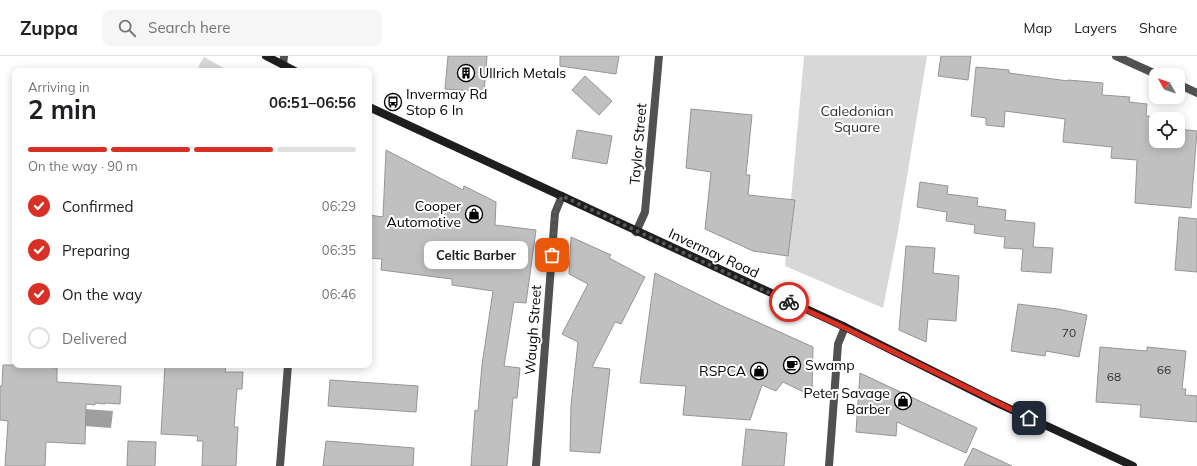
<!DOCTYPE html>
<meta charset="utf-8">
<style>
body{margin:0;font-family:Mulish,sans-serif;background:#f6f6f6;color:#202124;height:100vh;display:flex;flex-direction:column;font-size:15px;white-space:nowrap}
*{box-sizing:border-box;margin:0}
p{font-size:13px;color:#757577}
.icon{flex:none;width:22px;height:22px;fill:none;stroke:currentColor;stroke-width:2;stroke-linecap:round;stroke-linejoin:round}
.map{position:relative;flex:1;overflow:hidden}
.sheet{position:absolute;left:12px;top:12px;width:360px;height:300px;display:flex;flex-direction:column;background:#fff;border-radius:8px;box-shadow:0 2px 10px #0003}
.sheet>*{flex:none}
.needle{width:26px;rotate:310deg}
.fabs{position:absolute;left:1149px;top:12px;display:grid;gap:8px}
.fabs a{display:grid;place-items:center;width:36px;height:36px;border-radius:8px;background:#fff;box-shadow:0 2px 10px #0003;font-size:20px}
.pin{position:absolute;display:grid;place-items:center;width:34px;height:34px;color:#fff;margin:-17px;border-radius:8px;box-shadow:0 2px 6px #0006}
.courier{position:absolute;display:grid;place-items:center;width:40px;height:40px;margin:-20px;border:3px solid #d93025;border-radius:50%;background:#fff;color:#222;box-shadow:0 1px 5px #0007}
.bubble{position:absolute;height:28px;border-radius:8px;background:#fff;box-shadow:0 2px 10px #0003;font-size:13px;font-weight:700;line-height:28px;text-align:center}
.head em{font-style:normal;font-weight:700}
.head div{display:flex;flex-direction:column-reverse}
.head{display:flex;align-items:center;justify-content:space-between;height:68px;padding:0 16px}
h1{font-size:26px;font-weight:700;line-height:30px}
.bar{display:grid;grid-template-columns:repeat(4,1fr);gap:6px 4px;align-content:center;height:48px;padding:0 16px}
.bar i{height:5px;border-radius:3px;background:#e0e0e0}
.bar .selected{background:#d93025}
.bar p{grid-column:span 4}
ol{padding:0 16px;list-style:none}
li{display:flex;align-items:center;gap:12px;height:44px}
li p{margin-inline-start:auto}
li .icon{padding:4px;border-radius:50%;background:#d93025;color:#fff;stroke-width:4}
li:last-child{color:#757577}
li i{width:22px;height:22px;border:2px solid #e0e0e0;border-radius:50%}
header{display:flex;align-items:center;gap:24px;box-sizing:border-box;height:56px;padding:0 20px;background:#fff;border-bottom:1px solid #e0e0e0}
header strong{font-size:19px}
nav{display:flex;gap:22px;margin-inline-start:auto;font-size:14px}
.search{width:280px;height:36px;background:#f6f6f6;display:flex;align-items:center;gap:10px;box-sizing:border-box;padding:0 14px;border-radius:8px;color:#757577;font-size:15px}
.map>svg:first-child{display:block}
.green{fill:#d8d8d8}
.water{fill:#9f9f9f}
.building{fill:#c0c0c0;stroke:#959595;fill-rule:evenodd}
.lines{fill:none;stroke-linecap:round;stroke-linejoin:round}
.minor{stroke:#515151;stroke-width:8}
.secondary{stroke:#1e1e1e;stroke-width:8}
.done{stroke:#595959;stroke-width:4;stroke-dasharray:0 7.2}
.route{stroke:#d93025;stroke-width:5}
.labels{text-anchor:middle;stroke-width:4;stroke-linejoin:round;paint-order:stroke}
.number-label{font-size:12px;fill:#303030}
.poi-label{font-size:14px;fill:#000;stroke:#fff;text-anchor:start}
.park-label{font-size:14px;fill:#2f2f2f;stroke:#fff}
.street-label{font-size:14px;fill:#000;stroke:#fff}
</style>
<header>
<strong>Zuppa</strong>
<div class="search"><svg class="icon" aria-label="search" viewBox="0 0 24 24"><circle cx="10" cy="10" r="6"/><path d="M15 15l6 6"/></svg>Search here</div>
<nav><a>Map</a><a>Layers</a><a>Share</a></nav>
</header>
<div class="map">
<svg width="1197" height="410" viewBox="0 0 1197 410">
<rect width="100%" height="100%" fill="#fff"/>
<g class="green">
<polygon points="804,0 927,0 897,181 883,252 785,210"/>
<polygon points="204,1 229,15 205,15 198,11"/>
</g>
<polygon class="water" points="85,353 113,355 111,372 84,370"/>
<g class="building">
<polygon points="448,0 487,0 484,36 445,33"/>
<polygon points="560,0 619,0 616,18 560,10"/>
<polygon points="941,0 971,0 968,24 938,20"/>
<path d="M 976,11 L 1009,14 L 1009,17 L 1068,25 L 1068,24 L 1103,27 L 1102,39 L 1130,41 L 1129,46 L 1147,48 L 1146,60 L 1179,63 L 1178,73 L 1197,75 L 1191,152 L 1135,147 L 1137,104 L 1111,102 L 1112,91 L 1063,86 L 1065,63 L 1005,55 L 1004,71 L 986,69 L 986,62 L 971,60 ZM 1156,63 L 1178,63 L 1178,85 L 1156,85 Z"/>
<polygon points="585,20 612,45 599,59 572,34"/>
<polygon points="691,53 752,59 746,119 750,119 748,139 795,144 788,200 753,195 705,173 711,116 686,112"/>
<polygon points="577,74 612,80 607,108 572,102"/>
<polygon points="386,94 463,134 464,130 496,146 495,169 536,174 526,247 514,246 504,310 520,312 517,342 513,342 507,410 471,410 475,354 478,355 482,309 493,235 452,229 452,223 381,214 382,203 369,202 369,159 383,161"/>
<polygon points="920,126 948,130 947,138 978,142 977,150 1006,154 1005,164 1035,167 1033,191 1053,192 1051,217 1021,215 1023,193 1004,192 1005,181 974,177 975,169 946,165 947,156 917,151"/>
<polygon points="1179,161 1197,163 1197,216 1175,214"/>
<polygon points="571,181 611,199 609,202 645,221 621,268 615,266 592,311 610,313 600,397 570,395 571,349 578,286 562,278 588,228 569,218"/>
<polygon points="906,190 935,192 933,217 959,220 956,265 928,263 926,286 899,274"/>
<polygon points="655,217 724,251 813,291 812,340 783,326 776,335 762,329 750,364 683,359 686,330 640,327"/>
<polygon points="1018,248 1058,253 1087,259 1079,301 1046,295 1045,300 1011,295"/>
<polygon points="1100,291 1147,295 1147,291 1186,295 1182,333 1186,333 1185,339 1197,340 1197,366 1140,361 1141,349 1096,346"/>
<polygon points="3,309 46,309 45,311 57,312 57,326 121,330 120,348 105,347 105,348 95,347 95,349 86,348 85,388 46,386 45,410 5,410 8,365 0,364 0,330 2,330"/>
<polygon points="165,309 226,309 225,316 243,316 242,333 237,333 234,371 238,371 236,410 202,410 203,385 197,385 198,380 161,378"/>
<polygon points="860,317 977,372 966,397 897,366 896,380 856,376"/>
<polygon points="330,324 418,330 416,356 328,350"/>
<polygon points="746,373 787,377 784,410 742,410"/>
<polygon points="128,385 156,386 155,410 127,410"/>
<polygon points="326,385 414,392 413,410 323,410"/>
<polygon points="973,392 1012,410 964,410"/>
</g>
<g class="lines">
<g class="minor">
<polyline points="1116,0 1158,19"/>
<polyline points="283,9 284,0"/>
<polyline points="1178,28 1197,37"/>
<polyline points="636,176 645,156 659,0"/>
<polyline points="280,410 288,309"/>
<polyline points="536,410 555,157 562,140"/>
<polyline points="829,410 838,288 845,271"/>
</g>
<g class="secondary">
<polyline points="266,0 295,15"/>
<polyline points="369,51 845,271 993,345 1133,410"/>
</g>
</g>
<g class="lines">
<polyline class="done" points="552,199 555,157 562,140 789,246"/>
<polyline class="route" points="789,246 845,272 1029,362"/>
</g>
<defs>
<g id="building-ring" transform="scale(0.9)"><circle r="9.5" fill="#fff" stroke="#000" stroke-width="1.5"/><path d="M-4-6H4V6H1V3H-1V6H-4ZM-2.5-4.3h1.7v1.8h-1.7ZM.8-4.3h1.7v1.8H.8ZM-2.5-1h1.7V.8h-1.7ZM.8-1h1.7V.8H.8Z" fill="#000"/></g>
<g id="bus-ring" transform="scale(0.9)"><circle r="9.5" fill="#fff" stroke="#000" stroke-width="1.5"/><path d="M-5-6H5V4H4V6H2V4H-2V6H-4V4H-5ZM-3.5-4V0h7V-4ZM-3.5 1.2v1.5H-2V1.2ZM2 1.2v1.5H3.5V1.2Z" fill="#000"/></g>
<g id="shop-ring" transform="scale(0.9)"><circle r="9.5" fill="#fff" stroke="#000" stroke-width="1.5"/><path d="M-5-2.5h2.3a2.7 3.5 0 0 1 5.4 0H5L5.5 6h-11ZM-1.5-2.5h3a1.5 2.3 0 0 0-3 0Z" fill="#000"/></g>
<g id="cafe-ring" transform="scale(0.9)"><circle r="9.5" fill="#fff" stroke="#000" stroke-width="1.5"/><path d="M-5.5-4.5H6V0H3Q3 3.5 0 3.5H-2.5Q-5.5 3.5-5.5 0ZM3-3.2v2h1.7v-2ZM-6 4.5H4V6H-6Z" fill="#000"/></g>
</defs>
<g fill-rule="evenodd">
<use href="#building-ring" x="466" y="17"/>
<use href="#bus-ring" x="393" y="46"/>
<use href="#shop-ring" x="474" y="158"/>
<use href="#cafe-ring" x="792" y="309"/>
<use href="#shop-ring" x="759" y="315"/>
<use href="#shop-ring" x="903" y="345"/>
</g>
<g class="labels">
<g class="number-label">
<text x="1069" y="281">70</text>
<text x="1164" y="318">66</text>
<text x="1114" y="325">68</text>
</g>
<g class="poi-label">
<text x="479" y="22">Ullrich Metals</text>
<text x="406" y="43">Invermay Rd<tspan x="406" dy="16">Stop 6 In</tspan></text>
<text x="461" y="155" text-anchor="end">Cooper<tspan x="461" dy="16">Automotive</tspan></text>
<text x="805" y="314">Swamp</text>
<text x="746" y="320" text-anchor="end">RSPCA</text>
<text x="890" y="342" text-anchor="end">Peter Savage<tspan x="890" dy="16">Barber</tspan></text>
</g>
<g class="park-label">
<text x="857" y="60">Caledonian<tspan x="857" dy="16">Square</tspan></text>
</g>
<g class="street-label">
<text transform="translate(638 88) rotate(-85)" y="5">Taylor Street</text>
<text transform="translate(714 197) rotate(25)" y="5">Invermay Road</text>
<text transform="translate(533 274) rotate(-86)" y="5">Waugh Street</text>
</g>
</g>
</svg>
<div class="fabs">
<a><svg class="needle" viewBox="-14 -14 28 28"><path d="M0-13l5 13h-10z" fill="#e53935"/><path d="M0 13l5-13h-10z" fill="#757577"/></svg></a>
<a><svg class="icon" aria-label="locate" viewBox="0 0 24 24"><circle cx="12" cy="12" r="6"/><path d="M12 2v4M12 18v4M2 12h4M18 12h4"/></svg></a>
</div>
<div class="pin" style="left:552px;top:199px;background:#ea580c"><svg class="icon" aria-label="bag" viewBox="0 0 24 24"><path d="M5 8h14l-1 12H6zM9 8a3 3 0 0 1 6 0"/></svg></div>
<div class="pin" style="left:1029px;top:362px;background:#1f2937"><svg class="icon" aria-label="home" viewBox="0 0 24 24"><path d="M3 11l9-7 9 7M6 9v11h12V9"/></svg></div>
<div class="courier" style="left:789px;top:246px"><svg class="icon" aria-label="bike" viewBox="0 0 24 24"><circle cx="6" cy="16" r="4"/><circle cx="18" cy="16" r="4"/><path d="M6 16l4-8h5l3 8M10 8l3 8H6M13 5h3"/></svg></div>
<div class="bubble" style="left:424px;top:185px;width:104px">Celtic Barber</div>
<section class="sheet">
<div class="head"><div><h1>2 min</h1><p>Arriving in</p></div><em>06:51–06:56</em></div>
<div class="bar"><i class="selected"></i><i class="selected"></i><i class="selected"></i><i></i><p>On the way · 90 m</p></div>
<ol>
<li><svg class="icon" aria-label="check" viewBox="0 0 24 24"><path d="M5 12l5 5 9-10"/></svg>Confirmed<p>06:29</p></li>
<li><svg class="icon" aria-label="check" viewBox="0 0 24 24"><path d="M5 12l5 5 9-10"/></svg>Preparing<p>06:35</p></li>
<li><svg class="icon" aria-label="check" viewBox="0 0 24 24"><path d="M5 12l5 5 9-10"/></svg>On the way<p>06:46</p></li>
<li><i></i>Delivered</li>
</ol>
</section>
</div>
